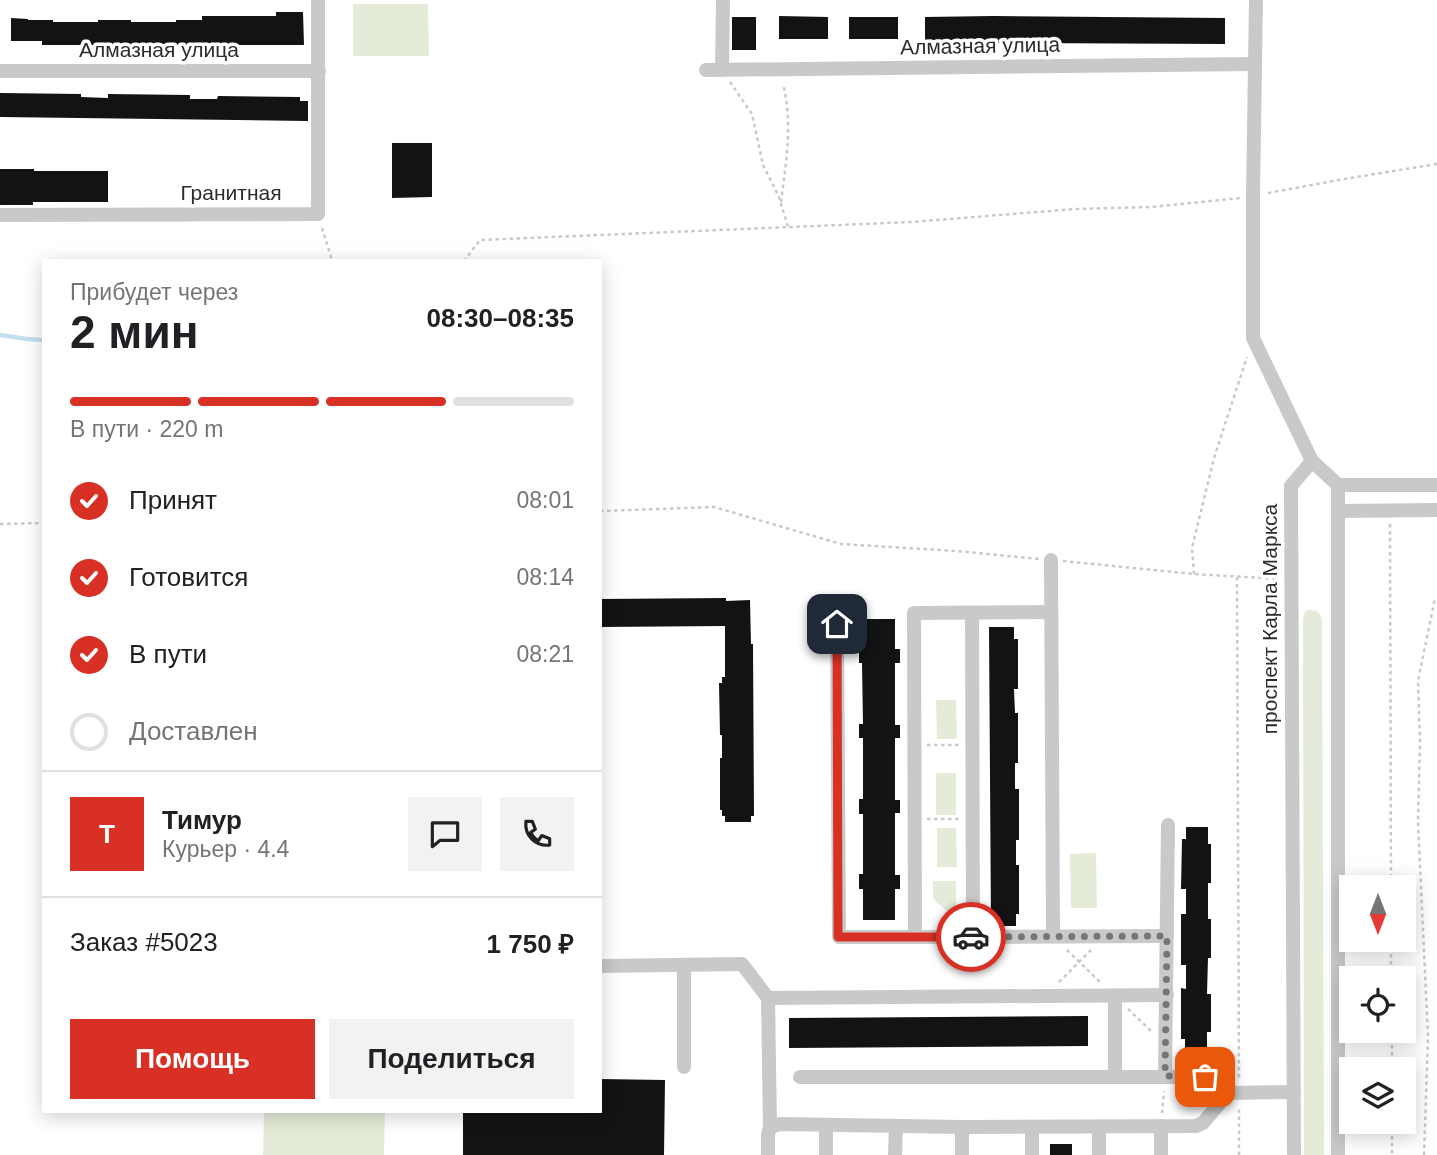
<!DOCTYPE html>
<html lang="ru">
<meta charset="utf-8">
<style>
body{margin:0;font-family:Helvetica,sans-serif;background:#f2f2f2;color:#202124;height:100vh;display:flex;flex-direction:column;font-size:26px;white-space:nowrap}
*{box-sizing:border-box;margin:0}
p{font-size:23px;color:#757577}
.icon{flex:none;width:38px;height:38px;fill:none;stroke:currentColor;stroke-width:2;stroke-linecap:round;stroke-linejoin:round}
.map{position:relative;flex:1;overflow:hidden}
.side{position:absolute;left:42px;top:259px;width:560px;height:854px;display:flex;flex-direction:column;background:#fff;border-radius:0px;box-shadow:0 4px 18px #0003}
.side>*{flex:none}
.needle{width:46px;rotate:180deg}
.controls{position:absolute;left:1339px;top:875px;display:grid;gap:14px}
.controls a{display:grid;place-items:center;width:77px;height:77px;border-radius:0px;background:#fff;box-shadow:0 4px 18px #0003;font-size:35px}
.pin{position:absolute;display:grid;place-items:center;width:60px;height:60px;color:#fff;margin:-30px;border-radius:14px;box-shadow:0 4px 10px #0006}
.courier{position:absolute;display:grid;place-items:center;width:70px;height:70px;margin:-35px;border:5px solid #d93025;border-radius:50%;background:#fff;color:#222;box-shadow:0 2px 9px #0007}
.head em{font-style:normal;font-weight:600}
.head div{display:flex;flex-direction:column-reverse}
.head{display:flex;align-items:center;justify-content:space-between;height:119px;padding:0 28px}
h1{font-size:46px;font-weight:600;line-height:52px}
.bar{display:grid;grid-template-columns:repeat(4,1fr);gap:10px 7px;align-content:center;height:84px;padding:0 28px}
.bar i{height:9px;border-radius:5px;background:#e0e0e0}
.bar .on{background:#d93025}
.bar p{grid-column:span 4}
.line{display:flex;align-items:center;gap:18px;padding:0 28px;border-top:2px solid #e0e0e0}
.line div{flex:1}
.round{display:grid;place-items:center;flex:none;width:74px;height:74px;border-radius:0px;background:#f2f2f2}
ol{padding:0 28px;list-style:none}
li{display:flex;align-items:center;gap:21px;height:77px}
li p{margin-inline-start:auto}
li .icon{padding:7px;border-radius:50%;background:#d93025;color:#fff;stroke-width:4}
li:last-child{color:#757577}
li i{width:38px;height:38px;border:4px solid #e0e0e0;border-radius:50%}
.button{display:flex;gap:14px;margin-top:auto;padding:14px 28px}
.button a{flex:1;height:80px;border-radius:0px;background:#d93025;color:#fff;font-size:28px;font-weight:600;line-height:80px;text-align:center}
.button a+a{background:#f2f2f2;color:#202124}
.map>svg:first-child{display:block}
.green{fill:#e4ebd8}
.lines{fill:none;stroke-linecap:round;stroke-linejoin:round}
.stream{stroke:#c2e0ed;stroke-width:4.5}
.building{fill:#131313}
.path{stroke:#c9c9c9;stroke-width:2.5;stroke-dasharray:3.5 3.5;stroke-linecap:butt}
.minor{stroke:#c9c9c9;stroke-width:14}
.done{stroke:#767676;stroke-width:7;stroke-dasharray:0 12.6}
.route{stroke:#d93025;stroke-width:9}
.labels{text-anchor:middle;stroke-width:7;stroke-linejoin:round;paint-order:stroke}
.street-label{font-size:21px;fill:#2c2c2c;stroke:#fff}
</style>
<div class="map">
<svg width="1437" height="1155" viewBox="0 0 1437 1155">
<rect width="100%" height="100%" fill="#fff"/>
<g class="green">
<polygon points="353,4 428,4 429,56 353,56"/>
<path d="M 1308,610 C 1317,610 1320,612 1322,620 L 1324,1155 L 1304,1155 L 1303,619 L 1305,612 Z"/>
<polygon points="936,700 956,700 957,739 937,739"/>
<rect x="936" y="773" width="20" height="42"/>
<polygon points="937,828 956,828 957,867 937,867"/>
<polygon points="1096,853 1097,908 1071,908 1070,854"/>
<polygon points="933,881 956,881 956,910 947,911 933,899"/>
<polygon points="264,1111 385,1111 384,1155 263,1155"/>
</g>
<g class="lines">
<polyline class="stream" points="0,335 27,339 44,340"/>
</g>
<g class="building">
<polygon points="276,12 303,12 304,45 42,45 42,41 11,41 11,18 28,19 28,20 53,20 53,22 98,22 98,20 131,20 131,22 176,22 176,20 202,20 202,16 276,16"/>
<polygon points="779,16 828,17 828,39 779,39"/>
<polygon points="993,16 1225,18 1225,44 993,43 993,40 925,40 925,17"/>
<rect x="732" y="17" width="24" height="33"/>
<rect x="849" y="17" width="49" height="22"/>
<polygon points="0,93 81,94 81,97 108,98 108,94 190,95 190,99 217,99 218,96 300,97 300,101 308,101 308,121 0,117"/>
<polygon points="392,143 432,143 432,197 392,198"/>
<polygon points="0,169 34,169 34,171 108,171 108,202 33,202 33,205 0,205"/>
<polygon points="726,598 726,601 750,600 751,644 753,644 754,816 751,816 751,822 725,822 725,816 722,816 722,810 720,810 720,758 722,758 722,735 720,735 719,683 722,683 722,677 725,677 725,626 600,627 600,599"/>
<polygon points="862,619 895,619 895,649 900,649 900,663 895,663 895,725 900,725 900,738 895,738 895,800 900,800 900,813 895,813 895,875 900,875 900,889 895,889 895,920 863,920 863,889 859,889 859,874 863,874 863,814 859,814 859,799 863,799 863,738 859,738 859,724 863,724 862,663 859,663 859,649 863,649"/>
<polygon points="989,627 1014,627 1014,639 1018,639 1018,689 1014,689 1015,713 1018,713 1018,763 1015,763 1015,789 1019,789 1019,840 1016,840 1016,865 1019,865 1019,914 1016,914 1016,926 991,926"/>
<polygon points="1186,827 1208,827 1208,844 1211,844 1211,883 1208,883 1208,919 1211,919 1211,958 1208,958 1207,994 1211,994 1211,1032 1207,1032 1207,1051 1185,1051 1185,1039 1181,1039 1181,988 1186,989 1186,965 1181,965 1181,914 1186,914 1186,889 1181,889 1182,839 1186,839"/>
<polygon points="1088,1016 1088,1046 789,1048 789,1018"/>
<polygon points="600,1079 665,1080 664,1155 463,1155 463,1111 600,1111"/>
<rect x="1050" y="1144" width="22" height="11"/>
</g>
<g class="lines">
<g class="path">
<polyline points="730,82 752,114 763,165 779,197 788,227"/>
<polyline points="1268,193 1344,179 1437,164"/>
<path d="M 781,202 C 786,163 793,123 783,84"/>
<polyline points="322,228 332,260 334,261"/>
<polyline points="464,261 480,240 911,222 1075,209 1152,207 1240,198"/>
<polyline points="600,511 714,507 841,544 957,551 1039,559"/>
<polyline points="0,524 44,523"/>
<polyline points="1390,524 1391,887"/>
<polyline points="1063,561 1194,574 1279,579"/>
<polyline points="1194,574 1192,548 1214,458 1247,357"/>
<polyline points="1237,577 1239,1078"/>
<polyline points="927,745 959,745"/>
<polyline points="927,819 959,819"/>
<polyline points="1391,940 1391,978"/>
<polyline points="1067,950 1100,982"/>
<polyline points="1059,982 1092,949"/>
<polyline points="1128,1009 1151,1031"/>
<polyline points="1392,1031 1392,1069"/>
<polyline points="1162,1113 1164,1091"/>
<polyline points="1392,1122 1392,1155"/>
<polyline points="1239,1155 1239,1106"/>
<polyline points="1424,1155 1428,1037 1418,823 1420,742 1418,681 1435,598"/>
</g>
<g class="minor">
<polyline points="1256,0 1253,195 1253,338 1312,461"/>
<polyline points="706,70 1255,64"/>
<polyline points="722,70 723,0"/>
<polyline points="0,71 319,71"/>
<polyline points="0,215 318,214 318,0"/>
<polyline points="1338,485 1437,485"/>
<polyline points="1338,511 1437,510"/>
<polyline points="1051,560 1053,936"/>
<polyline points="972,613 973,937 1167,936"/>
<polyline points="837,624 839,937 915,937"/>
<polyline points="973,937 915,937 914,613 1051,612"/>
<polyline points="684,965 684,1067"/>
<polyline points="600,966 742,964 768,998"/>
<polyline points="1115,996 1115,1076"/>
<polyline points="1165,1076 1168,825"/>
<polyline points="800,1077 1205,1077 1214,1079 1228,1093"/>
<polyline points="826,1125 826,1155"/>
<polyline points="1161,1126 1161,1155"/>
<polyline points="770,1127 780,1124 962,1127 1196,1126 1203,1123 1228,1093 1294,1092"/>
<polyline points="1032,1127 1032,1155"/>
<polyline points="1099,1127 1099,1155"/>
<polyline points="768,1155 768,1135 770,1127 768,998 1167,995"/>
<polyline points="895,1155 896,1126"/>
<polyline points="962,1155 962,1127"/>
<polyline points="1294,1155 1291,486 1312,461 1338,485 1338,1155"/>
</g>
</g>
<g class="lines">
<polyline class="done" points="971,937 1167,936 1165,1076 1205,1077"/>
<polyline class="route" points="837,624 838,937 971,937"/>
</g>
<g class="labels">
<g class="street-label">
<text transform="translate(980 46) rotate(-1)" y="7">Алмазная улица</text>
<text x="159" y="57">Алмазная улица</text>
<text x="231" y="200">Гранитная</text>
<text transform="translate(1270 619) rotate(-90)" y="7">проспект Карла Маркса</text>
</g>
</g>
</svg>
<div class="controls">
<a><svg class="needle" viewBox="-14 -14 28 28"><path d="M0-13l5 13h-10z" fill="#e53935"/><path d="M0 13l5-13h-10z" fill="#757577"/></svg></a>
<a><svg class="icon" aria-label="locate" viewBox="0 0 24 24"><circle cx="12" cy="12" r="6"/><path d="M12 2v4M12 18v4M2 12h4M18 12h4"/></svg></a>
<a><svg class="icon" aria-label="layers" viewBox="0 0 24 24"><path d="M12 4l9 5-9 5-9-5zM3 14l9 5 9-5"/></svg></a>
</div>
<div class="pin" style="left:1205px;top:1077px;background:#ea580c"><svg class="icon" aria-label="bag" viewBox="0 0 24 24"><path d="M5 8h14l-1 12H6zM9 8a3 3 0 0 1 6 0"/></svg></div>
<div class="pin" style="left:837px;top:624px;background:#1f2937"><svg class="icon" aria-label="home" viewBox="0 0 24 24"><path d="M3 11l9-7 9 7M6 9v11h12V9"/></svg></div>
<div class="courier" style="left:971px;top:937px"><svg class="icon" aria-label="car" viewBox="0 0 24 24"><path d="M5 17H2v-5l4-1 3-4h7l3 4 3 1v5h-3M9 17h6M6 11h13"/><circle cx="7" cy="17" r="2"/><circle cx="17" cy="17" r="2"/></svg></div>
<section class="side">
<div class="head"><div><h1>2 мин</h1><p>Прибудет через</p></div><em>08:30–08:35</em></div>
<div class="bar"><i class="on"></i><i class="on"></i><i class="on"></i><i></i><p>В пути · 220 m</p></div>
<ol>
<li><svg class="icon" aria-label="check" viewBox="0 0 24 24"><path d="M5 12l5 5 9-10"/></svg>Принят<p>08:01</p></li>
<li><svg class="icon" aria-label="check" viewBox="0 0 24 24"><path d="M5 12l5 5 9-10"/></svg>Готовится<p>08:14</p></li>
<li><svg class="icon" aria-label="check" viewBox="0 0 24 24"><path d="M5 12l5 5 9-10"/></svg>В пути<p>08:21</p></li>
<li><i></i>Доставлен</li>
</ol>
<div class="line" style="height:126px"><b class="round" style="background:#d93025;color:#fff">Т</b><div><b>Тимур</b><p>Курьер · 4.4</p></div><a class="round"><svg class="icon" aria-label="chat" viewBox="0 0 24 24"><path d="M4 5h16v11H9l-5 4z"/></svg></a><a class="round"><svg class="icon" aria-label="phone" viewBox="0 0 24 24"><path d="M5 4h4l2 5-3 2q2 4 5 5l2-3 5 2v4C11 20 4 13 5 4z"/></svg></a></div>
<div class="line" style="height:91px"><div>Заказ #5023</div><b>1 750 ₽</b></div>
<div class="button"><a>Помощь</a><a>Поделиться</a></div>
</section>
</div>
